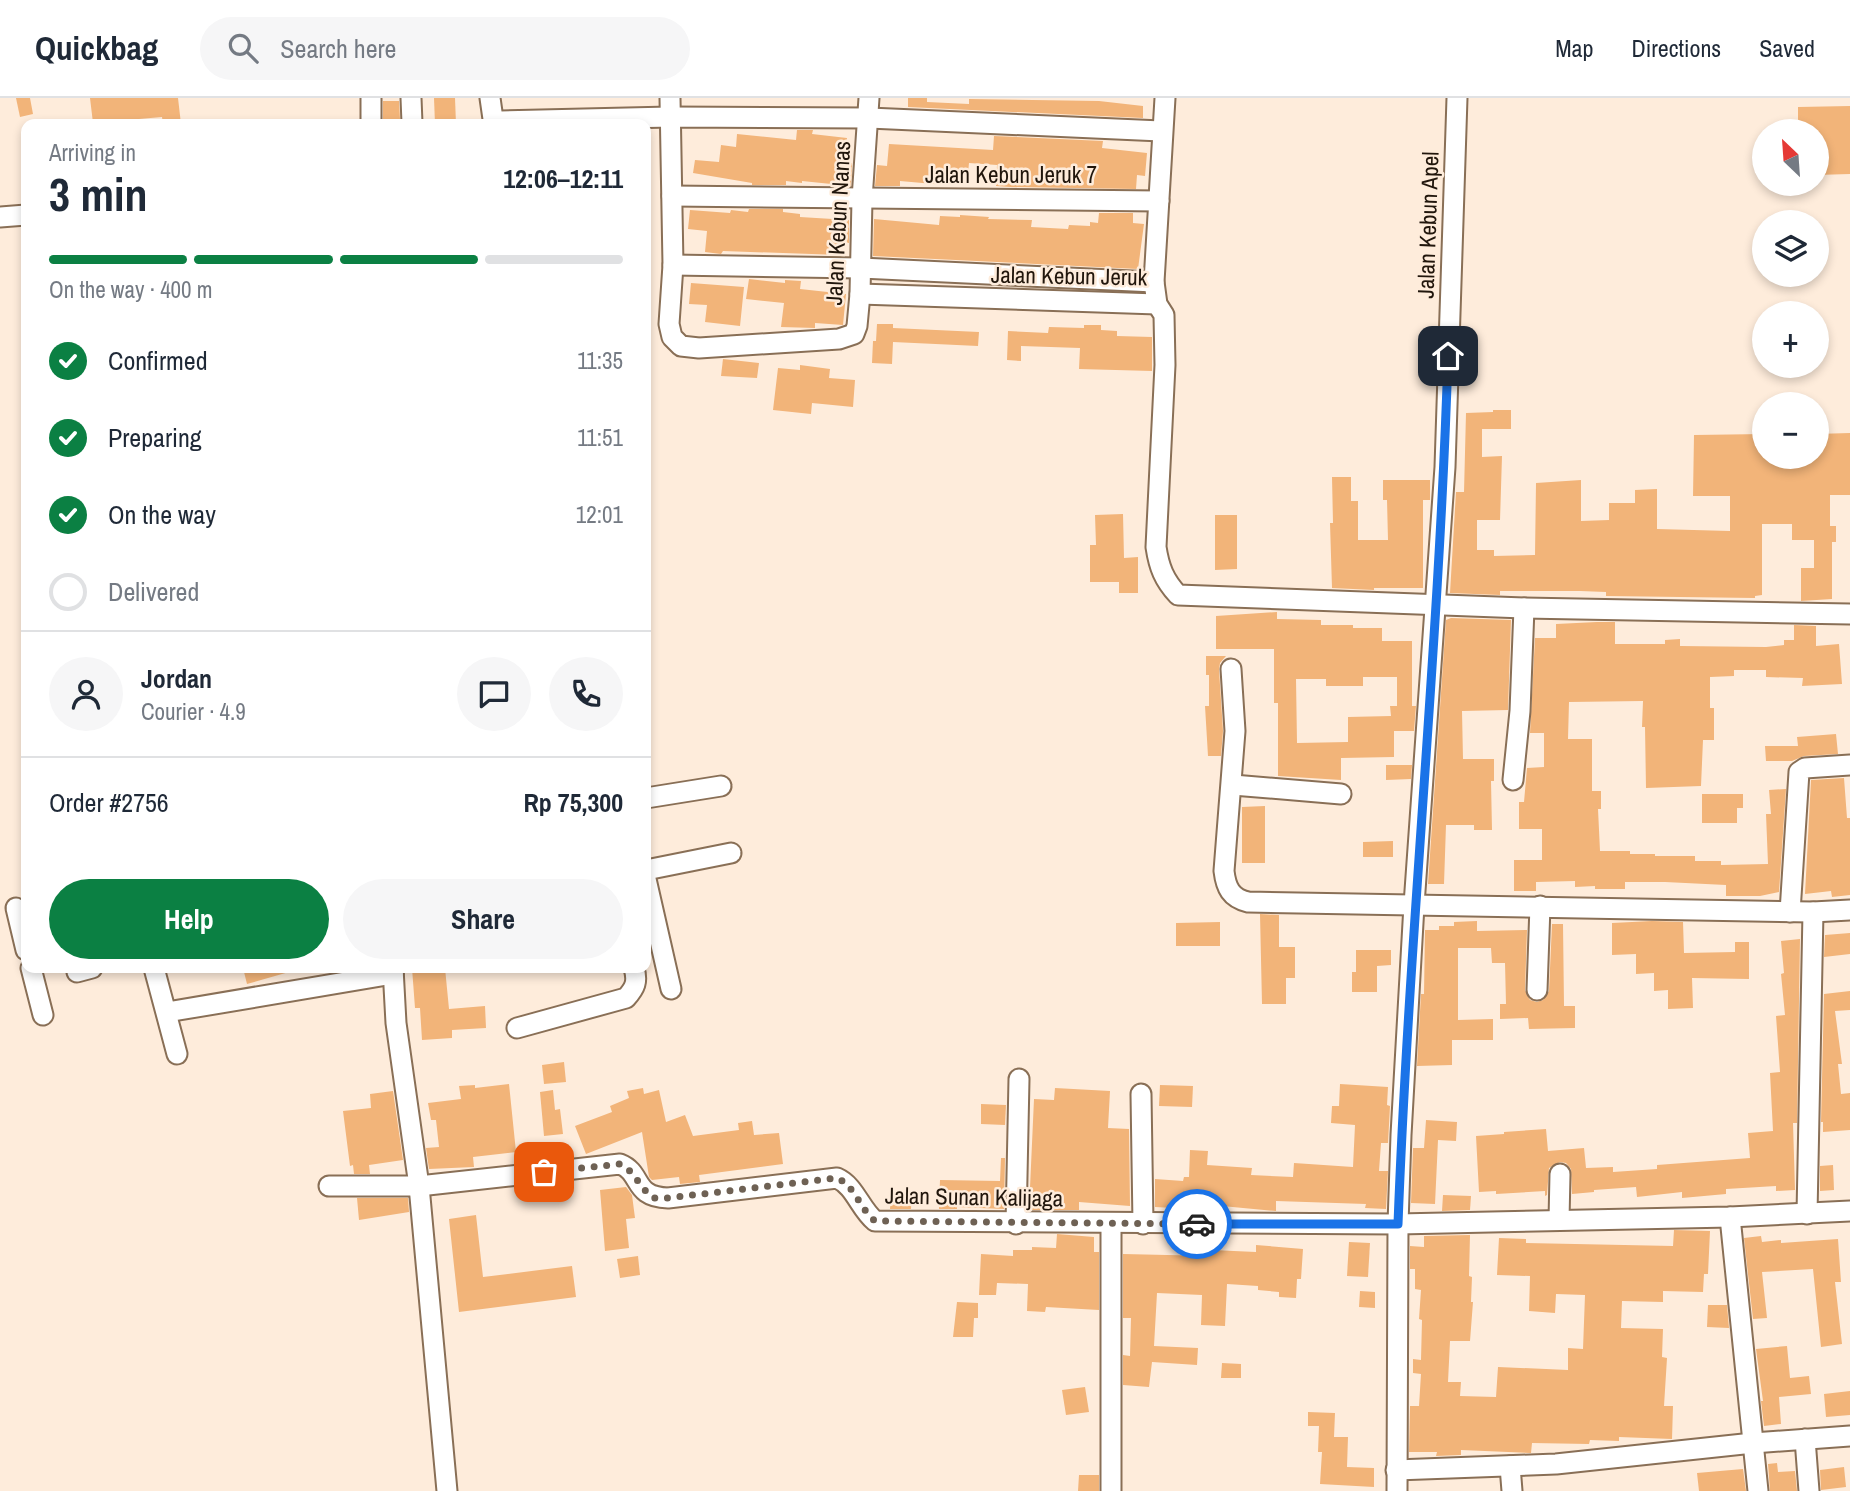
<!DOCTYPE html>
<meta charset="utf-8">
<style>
body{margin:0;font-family:"Archivo Narrow",sans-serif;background:#f6f6f7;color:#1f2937;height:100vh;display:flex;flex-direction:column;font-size:26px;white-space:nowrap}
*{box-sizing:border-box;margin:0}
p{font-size:23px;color:#747a83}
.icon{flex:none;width:38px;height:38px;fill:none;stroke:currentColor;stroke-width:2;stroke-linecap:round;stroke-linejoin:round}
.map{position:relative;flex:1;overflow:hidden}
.sheet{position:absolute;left:21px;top:21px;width:630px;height:854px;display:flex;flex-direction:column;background:#fff;border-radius:14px;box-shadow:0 4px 10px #0003}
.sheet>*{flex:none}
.needle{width:46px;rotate:335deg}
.tools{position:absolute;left:1752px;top:21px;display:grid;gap:14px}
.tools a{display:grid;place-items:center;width:77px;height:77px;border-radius:50%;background:#fff;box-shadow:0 4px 10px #0003;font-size:35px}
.pin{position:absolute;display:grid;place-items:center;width:60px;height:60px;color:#fff;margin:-30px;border-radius:14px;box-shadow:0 4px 10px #0006}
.courier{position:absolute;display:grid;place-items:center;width:70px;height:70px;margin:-35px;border:5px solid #1a73e8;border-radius:50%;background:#fff;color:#222;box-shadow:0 2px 9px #0007}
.summary em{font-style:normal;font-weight:800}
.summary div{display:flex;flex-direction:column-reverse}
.summary{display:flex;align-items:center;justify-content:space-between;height:119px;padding:0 28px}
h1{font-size:46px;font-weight:800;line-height:52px}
.bar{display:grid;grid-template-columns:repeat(4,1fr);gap:10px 7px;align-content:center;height:84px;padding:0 28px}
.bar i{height:9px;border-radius:5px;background:#e0e1e3}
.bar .on{background:#0b8043}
.bar p{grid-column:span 4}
.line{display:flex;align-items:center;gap:18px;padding:0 28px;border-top:2px solid #e0e1e3}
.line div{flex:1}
.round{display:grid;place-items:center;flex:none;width:74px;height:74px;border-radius:37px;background:#f6f6f7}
ol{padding:0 28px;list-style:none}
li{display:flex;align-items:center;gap:21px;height:77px}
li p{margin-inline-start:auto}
li .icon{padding:7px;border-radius:50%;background:#0b8043;color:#fff;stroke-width:4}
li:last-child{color:#747a83}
li i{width:38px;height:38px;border:4px solid #e0e1e3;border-radius:50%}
.cta{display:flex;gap:14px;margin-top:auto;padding:14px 28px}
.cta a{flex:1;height:80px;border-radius:42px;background:#0b8043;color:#fff;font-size:28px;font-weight:800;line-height:80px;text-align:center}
.cta a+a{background:#f6f6f7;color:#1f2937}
header{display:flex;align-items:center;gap:42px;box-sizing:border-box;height:98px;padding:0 35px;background:#fff;border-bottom:2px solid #e0e1e3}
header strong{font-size:33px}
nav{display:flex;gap:38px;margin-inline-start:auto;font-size:24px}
.search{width:490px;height:63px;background:#f6f6f7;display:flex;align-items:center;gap:18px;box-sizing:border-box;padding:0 24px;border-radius:38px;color:#747a83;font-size:26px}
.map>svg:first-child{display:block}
.building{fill:#f2b479;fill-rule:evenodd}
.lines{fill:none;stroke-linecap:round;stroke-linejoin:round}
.minor-casing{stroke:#896f56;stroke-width:23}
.minor{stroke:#fff;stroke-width:19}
.done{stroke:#6e6154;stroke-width:7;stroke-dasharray:0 12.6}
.route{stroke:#1a73e8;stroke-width:9}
.labels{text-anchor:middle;stroke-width:5;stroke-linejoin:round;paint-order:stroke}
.street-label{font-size:23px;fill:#21160c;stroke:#feecdb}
</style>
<header>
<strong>Quickbag</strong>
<div class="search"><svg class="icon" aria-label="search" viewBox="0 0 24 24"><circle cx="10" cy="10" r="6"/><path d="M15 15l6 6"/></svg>Search here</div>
<nav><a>Map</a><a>Directions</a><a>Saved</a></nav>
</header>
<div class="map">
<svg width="1850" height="1393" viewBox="0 0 1850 1393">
<rect width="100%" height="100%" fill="#feecdb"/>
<g class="building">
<polygon points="16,0 30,0 33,16 20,19"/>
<polygon points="90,0 178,0 181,26 163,26 162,19 93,25"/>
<polygon points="434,0 455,0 456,26 435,26"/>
<polygon points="908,0 927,0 927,4 969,6 969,1 1099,3 1143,8 1143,20 908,9"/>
<polygon points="383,3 399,3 400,21 383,22"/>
<polygon points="1850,8 1850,76 1816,77 1816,33 1798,33 1798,9"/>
<polygon points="797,32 813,32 812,36 847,40 845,64 852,65 851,88 802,83 802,85 786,83 786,87 752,87 752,85 693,75 695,62 719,64 721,47 736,49 737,36 796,42"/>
<polygon points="994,38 1103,43 1102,50 1147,55 1145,78 1137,77 1136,91 1010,89 996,88 997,67 969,65 967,85 946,83 945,87 900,83 900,88 875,88 877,67 887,68 889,46 993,52"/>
<polygon points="749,111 783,111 783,114 800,116 800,119 849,122 849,145 841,144 840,157 723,153 721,156 705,154 707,133 688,131 690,112 730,115 731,112 748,114"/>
<polygon points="1099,115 1133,115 1133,125 1144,126 1138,171 873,158 874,121 939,127 940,118 960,119 960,117 989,119 988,121 1032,122 1031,129 1068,131 1069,127 1090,128 1090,124 1098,125"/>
<polygon points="749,181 785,185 785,182 801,183 800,191 846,196 843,227 815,225 815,230 781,229 784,205 746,201"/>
<polygon points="691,185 744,189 740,228 705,224 707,207 689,206"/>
<polygon points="877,226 893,226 893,230 979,234 978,248 893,244 892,266 872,265 873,243 876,243"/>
<polygon points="1084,227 1101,227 1101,232 1117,233 1117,238 1152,239 1152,273 1079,271 1080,250 1021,248 1021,263 1007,262 1008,233 1048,235 1049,229 1084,230"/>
<polygon points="723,261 759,265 757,280 721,278"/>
<polygon points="800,267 830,271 829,280 855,282 853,309 812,305 811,316 773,312 778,270 800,272"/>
<polygon points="1493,312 1511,312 1511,331 1482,331 1482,359 1502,358 1500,422 1477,422 1477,452 1494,452 1494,458 1535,457 1536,385 1581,382 1581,423 1609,422 1609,405 1635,405 1635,392 1657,391 1657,431 1730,433 1730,398 1693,398 1694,337 1764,336 1764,359 1816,359 1816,336 1850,335 1850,397 1830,397 1830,428 1836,428 1836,444 1832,444 1832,501 1801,503 1801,470 1814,470 1814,442 1792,442 1792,426 1762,426 1762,497 1755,498 1755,500 1606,498 1606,494 1580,493 1500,493 1500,497 1450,495 1456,394 1464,394 1466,315 1493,314"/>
<polygon points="1332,379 1351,379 1351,403 1358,403 1358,442 1388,442 1387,402 1383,402 1383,382 1430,382 1430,402 1423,402 1423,490 1374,490 1374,492 1332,490 1330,425 1333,425"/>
<polygon points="1123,416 1124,460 1138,459 1138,495 1119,495 1119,484 1090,484 1090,447 1096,447 1095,417"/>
<polygon points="1215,417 1237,417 1237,471 1215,472"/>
<path d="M 1277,514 L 1277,521 L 1321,522 L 1321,527 L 1353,527 L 1353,530 L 1382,530 L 1382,543 L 1412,543 L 1412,608 L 1416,608 L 1414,633 L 1394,633 L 1394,659 L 1341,660 L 1341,682 L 1278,678 L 1278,605 L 1274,605 L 1274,551 L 1216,551 L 1216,518 ZM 1363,579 L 1397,579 L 1397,608 L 1390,608 L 1391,618 L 1348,619 L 1348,644 L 1297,645 L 1296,581 L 1326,581 L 1326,588 L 1363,588 Z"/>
<polygon points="1451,520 1511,522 1508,612 1462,613 1463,661 1494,661 1494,683 1491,683 1492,732 1474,732 1474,727 1446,727 1444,786 1428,786 1446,522"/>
<polygon points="1597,524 1615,524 1615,546 1665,546 1665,542 1680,541 1680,548 1766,549 1784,547 1784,542 1794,542 1794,527 1816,528 1816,548 1839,546 1842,586 1802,588 1803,580 1766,579 1766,572 1734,572 1734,578 1710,579 1710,610 1714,610 1714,642 1703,642 1701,688 1646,690 1645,629 1642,629 1643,603 1569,604 1568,641 1592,641 1592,693 1601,693 1601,711 1598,711 1600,753 1630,753 1630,756 1655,756 1655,758 1695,758 1695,763 1721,763 1721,767 1768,766 1766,716 1771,716 1769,692 1786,691 1779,794 1760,798 1726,798 1726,787 1665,784 1625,784 1625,791 1595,791 1595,788 1575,789 1575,783 1536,784 1536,793 1514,793 1514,762 1542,762 1542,731 1519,731 1519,704 1524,704 1527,670 1544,669 1544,635 1530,635 1535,540 1556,540 1556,526"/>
<polygon points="1206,558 1226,558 1220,565 1219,572 1223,633 1221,658 1208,658 1205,608 1209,608 1209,577 1206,577"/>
<polygon points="1836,636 1838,656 1804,658 1792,663 1766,663 1765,648 1798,648 1797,639"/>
<polygon points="1386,667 1412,667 1411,681 1386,682"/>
<polygon points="1844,680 1847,720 1850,720 1850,797 1832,799 1831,793 1805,796 1811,682"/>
<polygon points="1702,696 1743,696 1743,710 1737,710 1737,725 1702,725"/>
<polygon points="1265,708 1265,765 1242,765 1242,709"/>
<polygon points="1393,743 1393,759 1363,759 1363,744"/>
<polygon points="1260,816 1279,817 1279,849 1295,849 1295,880 1286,880 1286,906 1262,906"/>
<polygon points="1477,823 1477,833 1527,832 1525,892 1530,902 1537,904 1543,902 1549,893 1552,826 1563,826 1564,908 1575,908 1575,930 1529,931 1528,920 1500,921 1500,906 1506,906 1505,865 1492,865 1491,850 1458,850 1458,922 1493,921 1493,942 1452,942 1452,967 1417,968 1421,896 1424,896 1425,832 1439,832 1439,828 1454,828 1454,824"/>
<polygon points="1652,823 1683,824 1684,855 1735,854 1735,844 1749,844 1749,881 1692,880 1693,910 1668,911 1668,892 1654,893 1654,875 1636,876 1636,856 1612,857 1612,825"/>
<polygon points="1220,824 1220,848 1176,848 1176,825"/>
<polygon points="1850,835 1850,856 1824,859 1825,837"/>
<polygon points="1800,841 1797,1025 1793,1025 1795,1092 1776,1093 1776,1088 1726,1091 1726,1096 1682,1100 1682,1094 1637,1099 1636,1089 1594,1092 1594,1094 1572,1096 1571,1071 1566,1065 1560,1064 1549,1070 1547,1097 1545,1098 1545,1093 1496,1096 1496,1093 1479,1094 1476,1038 1504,1036 1504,1034 1546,1031 1548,1053 1584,1050 1586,1070 1613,1069 1613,1074 1657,1071 1657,1067 1750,1060 1748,1035 1773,1033 1770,975 1780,974 1776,918 1785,917 1781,876 1784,875 1781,843"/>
<polygon points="1356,852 1391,852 1391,867 1377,868 1377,894 1352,894 1352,874 1356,874"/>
<polygon points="243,870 289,870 289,874 247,886"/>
<polygon points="412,870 445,870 449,911 485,908 486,930 452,932 452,940 422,942 420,910 415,910"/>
<polygon points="1850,893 1850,912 1835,913 1842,966 1838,966 1841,996 1850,995 1850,1032 1823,1034 1823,1024 1821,1024 1824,896"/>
<polygon points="564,964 566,984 544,986 542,967"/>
<polygon points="509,986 516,1054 473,1059 474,1069 429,1071 426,1050 439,1049 436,1022 431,1022 428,1005 461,1001 459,988 475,987 475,990"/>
<polygon points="1340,986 1388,989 1387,1007 1390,1008 1388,1045 1381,1045 1379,1073 1388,1073 1386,1111 1365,1110 1366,1106 1276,1103 1276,1113 1222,1108 1223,1104 1174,1103 1173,1110 1155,1109 1155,1081 1183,1083 1184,1079 1189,1079 1190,1052 1208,1053 1207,1067 1252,1070 1251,1077 1293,1079 1294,1065 1353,1069 1355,1027 1331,1025 1332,1008 1339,1008"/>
<polygon points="1160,987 1193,988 1192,1009 1159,1008"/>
<polygon points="643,990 644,996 659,992 666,1024 685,1017 693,1038 739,1032 738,1025 752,1023 754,1037 779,1035 783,1066 699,1077 700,1084 680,1086 679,1079 652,1082 649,1079 642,1034 586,1056 575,1028 612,1014 610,1008 629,1000 627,993"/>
<polygon points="1055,990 1110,993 1108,1030 1129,1031 1130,1108 1079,1104 1079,1112 1029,1112 1034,1001 1054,1002"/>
<polygon points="553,992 555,1012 560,1011 563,1036 544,1038 540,994"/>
<polygon points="393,993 403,1062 369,1067 370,1076 354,1076 353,1067 350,1068 343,1013 371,1010 370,996"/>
<polygon points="981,1006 1006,1007 1005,1027 981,1026"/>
<polygon points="1426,1022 1457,1024 1456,1043 1438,1042 1435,1106 1411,1105 1413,1050 1424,1050"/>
<polygon points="1001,1060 1005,1060 1004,1111 957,1109 957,1111 939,1111 940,1082 1000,1083"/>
<polygon points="1833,1067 1834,1092 1820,1093 1820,1068"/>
<polygon points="626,1089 632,1097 635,1120 626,1121 629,1150 605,1153 600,1092"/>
<polygon points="891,1093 912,1094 911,1111 890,1111"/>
<polygon points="1443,1097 1471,1098 1470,1112 1442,1113"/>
<polygon points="357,1100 408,1100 409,1114 359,1122"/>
<polygon points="476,1117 483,1179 572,1168 576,1199 459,1214 449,1121"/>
<polygon points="1674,1132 1710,1133 1708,1176 1704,1176 1703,1194 1663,1193 1663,1204 1622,1203 1621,1230 1663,1231 1662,1259 1667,1260 1664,1308 1673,1308 1672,1341 1619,1339 1619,1343 1590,1342 1589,1346 1532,1345 1531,1355 1461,1352 1461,1357 1436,1358 1437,1354 1409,1354 1410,1308 1419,1308 1421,1276 1413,1275 1413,1261 1421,1262 1422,1222 1419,1221 1421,1192 1415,1191 1415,1171 1410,1171 1410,1148 1424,1149 1424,1138 1470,1137 1469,1178 1472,1179 1471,1204 1473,1204 1470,1243 1450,1243 1448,1284 1461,1284 1460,1298 1496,1299 1498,1269 1568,1272 1568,1250 1583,1251 1585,1197 1556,1196 1555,1215 1529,1213 1530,1178 1497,1177 1499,1140 1526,1141 1526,1145 1673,1148"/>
<polygon points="1057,1136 1094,1139 1094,1154 1099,1154 1099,1212 1046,1209 1045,1214 1027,1213 1028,1186 997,1185 996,1197 979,1197 981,1156 1013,1158 1013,1152 1032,1152 1032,1149 1056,1150"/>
<polygon points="1761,1138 1762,1144 1781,1142 1781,1145 1838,1141 1841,1184 1835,1184 1842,1246 1821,1249 1813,1171 1762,1174 1767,1220 1753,1221 1744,1140"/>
<polygon points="1349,1144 1370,1145 1368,1179 1347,1178"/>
<polygon points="1256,1147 1303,1151 1301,1181 1297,1181 1296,1200 1279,1199 1279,1194 1258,1192 1258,1188 1227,1186 1225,1228 1201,1227 1202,1197 1157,1195 1154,1248 1198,1250 1197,1267 1152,1264 1149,1289 1123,1287 1123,1257 1130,1258 1131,1220 1123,1220 1123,1156 1211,1158 1212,1152 1256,1154"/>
<polygon points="638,1158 640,1177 620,1180 617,1161"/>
<polygon points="1360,1193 1375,1194 1375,1210 1359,1209"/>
<polygon points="957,1204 978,1205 978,1220 974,1220 973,1239 953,1239"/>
<polygon points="1708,1207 1727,1207 1729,1230 1707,1229"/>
<polygon points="1787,1248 1790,1280 1809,1278 1811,1296 1779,1299 1781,1326 1764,1328 1761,1303 1763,1303 1756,1251"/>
<polygon points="1222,1265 1241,1266 1241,1280 1221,1280"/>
<polygon points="1085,1289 1089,1314 1066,1317 1062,1292"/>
<polygon points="1850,1293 1850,1317 1826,1319 1824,1296"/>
<polygon points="1308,1314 1335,1315 1334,1339 1348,1339 1347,1369 1374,1370 1374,1389 1320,1386 1322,1354 1318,1354 1319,1328 1308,1328"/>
<polygon points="1777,1365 1778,1374 1795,1373 1797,1393 1770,1393 1768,1366"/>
<polygon points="1844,1369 1846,1389 1821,1392 1820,1372"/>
<polygon points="1743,1371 1746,1393 1699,1393 1697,1375"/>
<polygon points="1079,1377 1099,1377 1099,1393 1078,1393"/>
</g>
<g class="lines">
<g class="minor-casing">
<g id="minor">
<polyline points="371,0 371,26"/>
<polyline points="411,0 412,25"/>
<polyline points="490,0 493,21 501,23 670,19 869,20 1161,33"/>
<polyline points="670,0 673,167 669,226 672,239 681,248 699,250 839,241 854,236 857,228 860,196 862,101 869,0"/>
<path d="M 1165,0 L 1154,184 L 1157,206 L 1164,217 L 1165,267 L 1156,449 C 1159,469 1164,482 1178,497 L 1524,510 L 1850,516"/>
<polyline points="672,98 1159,103"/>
<polyline points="0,119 26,117"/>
<polyline points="673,167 861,170 1154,184"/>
<polyline points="860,196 1157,206"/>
<path d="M 1231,571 L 1235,633 L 1224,773 C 1226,790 1231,800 1248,804 L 1813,814 L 1850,812"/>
<polyline points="1513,682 1520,613 1524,510"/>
<polyline points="1233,687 1341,696"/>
<polyline points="646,700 721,688"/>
<polyline points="646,772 731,755"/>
<polyline points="646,781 671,891"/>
<polyline points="16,810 26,852"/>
<polyline points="1790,814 1799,674 1805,670 1850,667"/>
<polyline points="31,870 43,917"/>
<polyline points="154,870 177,956"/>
<polyline points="393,870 396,925 419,1088 447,1393"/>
<polyline points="77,874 92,870"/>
<polyline points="1537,892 1540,808"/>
<polyline points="167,914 393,876"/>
<path d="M 517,930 L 626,900 C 635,890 638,884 634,870"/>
<polyline points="1141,996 1143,1126"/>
<path d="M 329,1088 L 419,1088 L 620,1066 C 643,1075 632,1099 668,1100 L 837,1080 C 855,1088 860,1111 875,1123 L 1398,1126 L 1730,1119 L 1850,1113"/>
<polyline points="1807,1116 1813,814"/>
<polyline points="1730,1119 1758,1393"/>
<polyline points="1559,1122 1560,1076"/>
<polyline points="1016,1126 1019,981"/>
<polyline points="1805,1341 1809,1393"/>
<polyline points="1510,1368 1512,1393"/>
<polyline points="1396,1372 1556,1366 1753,1345 1850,1338"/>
<polyline points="1111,1393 1111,1125"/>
<polyline points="1397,1393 1398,1126 1401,1037 1414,807 1445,369 1457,0"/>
</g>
</g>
<use href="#minor" class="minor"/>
</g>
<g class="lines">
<path class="done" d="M 544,1074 L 620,1066 C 633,1071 640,1090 653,1100 L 668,1100 L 837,1080 C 855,1088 860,1111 875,1123 L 1197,1126"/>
<path class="route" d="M 1197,1126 L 1398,1126 C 1409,836 1439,547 1448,258"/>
</g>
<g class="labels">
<g class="street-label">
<text x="1011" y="85">Jalan Kebun Jeruk 7</text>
<text transform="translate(838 125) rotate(-87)" y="8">Jalan Kebun Nanas</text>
<text transform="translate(1428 127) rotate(-88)" y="8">Jalan Kebun Apel</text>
<text transform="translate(1069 178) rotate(1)" y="8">Jalan Kebun Jeruk</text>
<text transform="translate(974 1099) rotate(1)" y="8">Jalan Sunan Kalijaga</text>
</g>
</g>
</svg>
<div class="tools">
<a><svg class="needle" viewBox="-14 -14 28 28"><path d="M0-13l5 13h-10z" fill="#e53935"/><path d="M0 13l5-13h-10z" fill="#747a83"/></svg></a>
<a><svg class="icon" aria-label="layers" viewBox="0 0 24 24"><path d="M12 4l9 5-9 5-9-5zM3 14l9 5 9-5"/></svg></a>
<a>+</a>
<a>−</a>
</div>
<div class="pin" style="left:544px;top:1074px;background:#ea580c"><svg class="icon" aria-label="bag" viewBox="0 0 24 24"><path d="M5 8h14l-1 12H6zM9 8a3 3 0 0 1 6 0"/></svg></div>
<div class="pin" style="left:1448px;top:258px;background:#1f2937"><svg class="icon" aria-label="home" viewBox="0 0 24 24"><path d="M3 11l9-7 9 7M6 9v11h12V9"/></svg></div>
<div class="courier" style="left:1197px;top:1126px"><svg class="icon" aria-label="car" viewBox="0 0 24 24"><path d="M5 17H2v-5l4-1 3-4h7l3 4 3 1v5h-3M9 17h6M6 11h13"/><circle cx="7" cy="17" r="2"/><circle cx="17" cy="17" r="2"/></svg></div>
<section class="sheet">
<div class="summary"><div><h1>3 min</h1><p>Arriving in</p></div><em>12:06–12:11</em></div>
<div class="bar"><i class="on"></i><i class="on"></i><i class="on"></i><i></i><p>On the way · 400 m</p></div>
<ol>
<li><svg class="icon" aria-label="check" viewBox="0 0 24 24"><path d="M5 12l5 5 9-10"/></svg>Confirmed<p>11:35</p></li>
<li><svg class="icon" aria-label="check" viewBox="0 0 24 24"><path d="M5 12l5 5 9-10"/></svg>Preparing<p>11:51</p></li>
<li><svg class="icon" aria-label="check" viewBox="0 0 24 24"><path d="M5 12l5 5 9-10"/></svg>On the way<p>12:01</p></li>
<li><i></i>Delivered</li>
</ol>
<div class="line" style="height:126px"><a class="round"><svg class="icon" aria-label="person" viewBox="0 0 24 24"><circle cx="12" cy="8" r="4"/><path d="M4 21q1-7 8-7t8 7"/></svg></a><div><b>Jordan</b><p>Courier · 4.9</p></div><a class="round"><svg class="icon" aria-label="chat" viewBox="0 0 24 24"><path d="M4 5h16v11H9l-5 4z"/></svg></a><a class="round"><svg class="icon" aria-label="phone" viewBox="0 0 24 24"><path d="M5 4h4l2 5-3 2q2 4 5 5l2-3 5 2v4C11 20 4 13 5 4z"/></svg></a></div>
<div class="line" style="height:91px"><div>Order #2756</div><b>Rp 75,300</b></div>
<div class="cta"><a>Help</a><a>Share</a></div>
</section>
</div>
